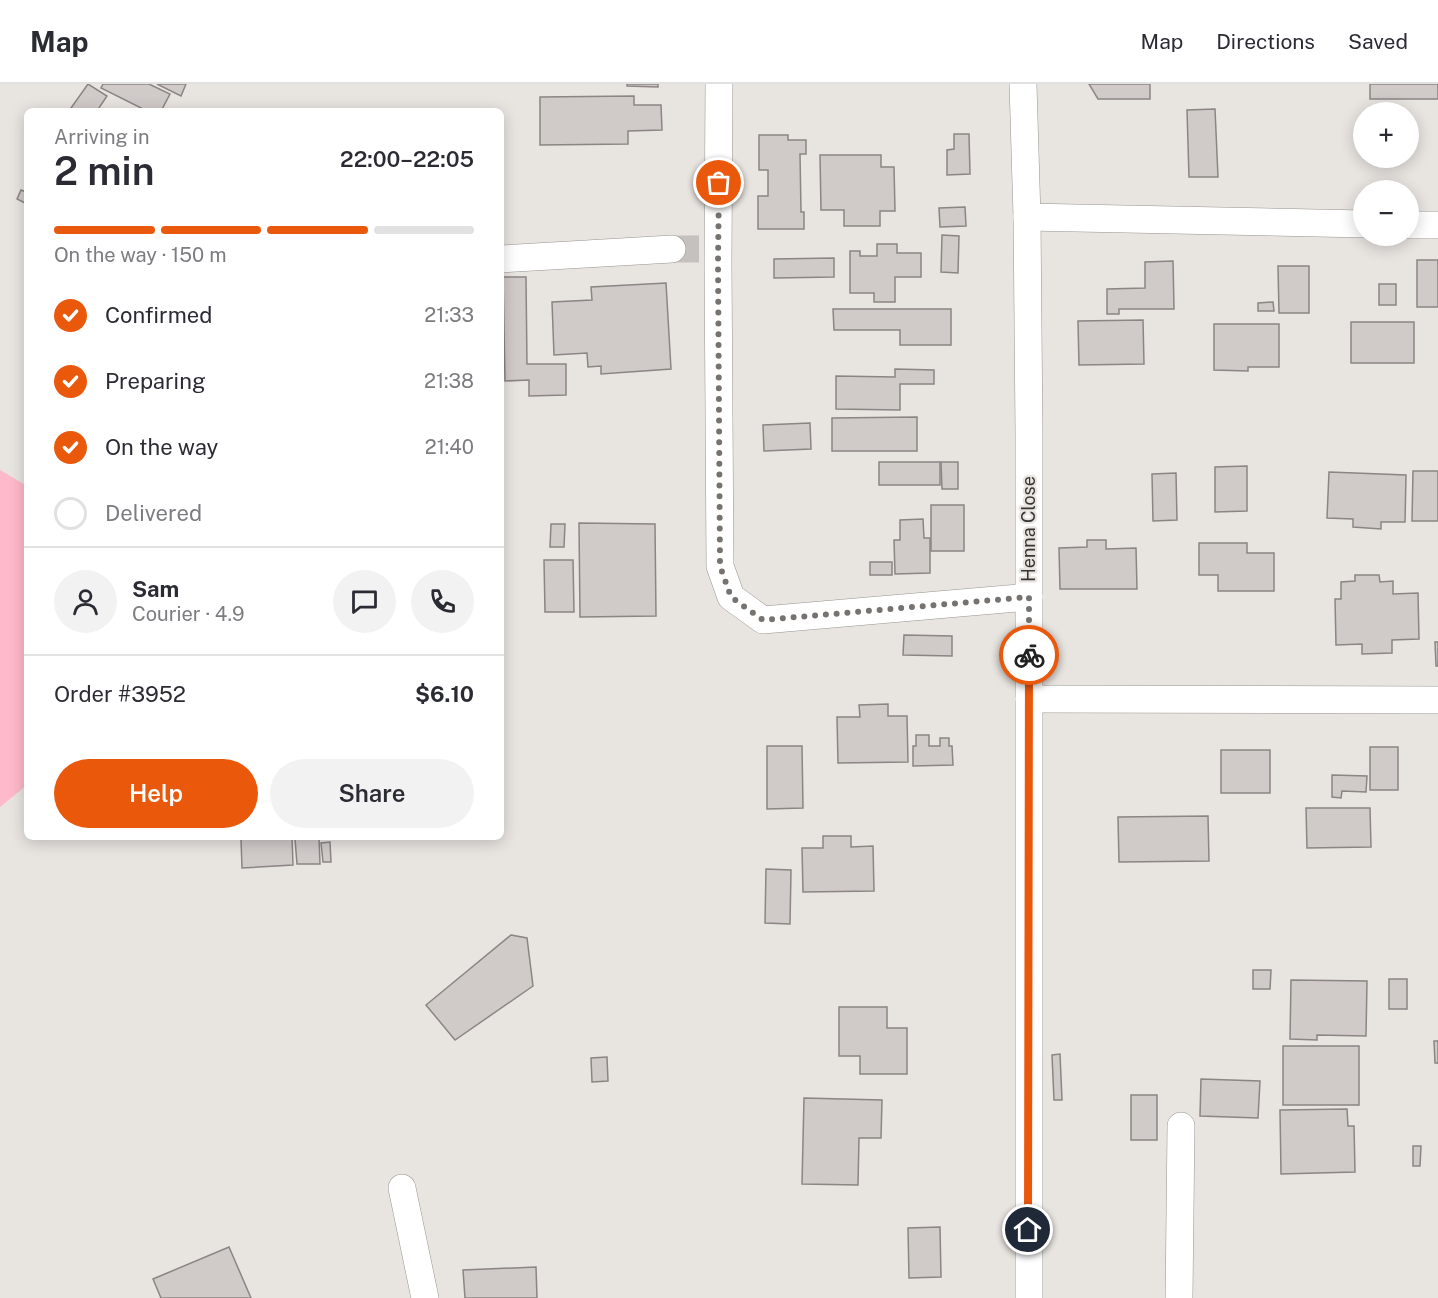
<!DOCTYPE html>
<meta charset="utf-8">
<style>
body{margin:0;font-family:"Public Sans",sans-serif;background:#f2f2f3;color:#2b2b33;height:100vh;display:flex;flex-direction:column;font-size:22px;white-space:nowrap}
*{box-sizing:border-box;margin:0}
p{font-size:20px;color:#7c7c81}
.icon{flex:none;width:33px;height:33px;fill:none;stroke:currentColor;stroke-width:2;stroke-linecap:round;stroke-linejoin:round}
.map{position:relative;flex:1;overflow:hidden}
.details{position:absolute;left:24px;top:24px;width:480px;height:732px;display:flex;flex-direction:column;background:#fff;border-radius:9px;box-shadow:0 3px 15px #0003}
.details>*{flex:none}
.controls{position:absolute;left:1353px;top:18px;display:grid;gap:12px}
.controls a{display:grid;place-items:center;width:66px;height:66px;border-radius:50%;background:#fff;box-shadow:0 3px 15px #0003;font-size:30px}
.pin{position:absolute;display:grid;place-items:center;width:51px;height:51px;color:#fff;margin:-26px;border:3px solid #fff;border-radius:50%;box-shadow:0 2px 6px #0007}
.courier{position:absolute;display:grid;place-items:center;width:60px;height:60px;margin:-30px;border:4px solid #ea580c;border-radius:50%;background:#fff;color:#222;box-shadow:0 2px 8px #0007}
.headline em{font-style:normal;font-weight:600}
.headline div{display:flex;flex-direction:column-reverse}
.headline{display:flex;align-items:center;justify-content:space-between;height:102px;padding:0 30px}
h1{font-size:39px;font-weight:600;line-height:45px}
.bar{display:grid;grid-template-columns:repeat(4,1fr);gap:9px 6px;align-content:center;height:72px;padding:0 30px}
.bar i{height:8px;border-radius:4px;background:#e1e1e2}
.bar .current{background:#ea580c}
.bar p{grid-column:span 4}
.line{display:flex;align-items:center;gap:15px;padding:0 30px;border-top:2px solid #e1e1e2}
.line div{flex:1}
.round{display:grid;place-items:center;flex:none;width:63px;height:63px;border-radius:32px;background:#f2f2f3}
ol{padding:0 30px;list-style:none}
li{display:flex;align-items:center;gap:18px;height:66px}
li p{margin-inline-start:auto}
li .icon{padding:6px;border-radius:50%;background:#ea580c;color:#fff;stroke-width:4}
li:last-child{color:#7c7c81}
li i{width:33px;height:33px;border:3px solid #e1e1e2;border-radius:50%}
.button{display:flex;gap:12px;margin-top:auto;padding:12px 30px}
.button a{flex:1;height:69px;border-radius:36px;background:#ea580c;color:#fff;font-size:24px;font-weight:600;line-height:69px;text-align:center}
.button a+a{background:#f2f2f3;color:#2b2b33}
header{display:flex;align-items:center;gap:36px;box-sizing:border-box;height:84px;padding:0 30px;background:#fff;border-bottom:2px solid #e1e1e2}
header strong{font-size:28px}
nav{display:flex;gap:33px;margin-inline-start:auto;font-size:21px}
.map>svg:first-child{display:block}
.green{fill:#feb9cb}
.building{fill:#d0cac9;stroke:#8b8584;stroke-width:1.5}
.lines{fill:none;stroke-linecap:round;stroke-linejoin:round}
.minor-tunnel{stroke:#c5c1be;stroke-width:27;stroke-dasharray:27 14;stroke-linecap:butt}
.minor-casing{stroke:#989490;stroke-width:28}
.minor{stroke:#fff;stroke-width:27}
.done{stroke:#757270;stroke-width:6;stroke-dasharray:0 10.8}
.route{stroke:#ea580c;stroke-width:8}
.labels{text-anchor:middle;stroke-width:4.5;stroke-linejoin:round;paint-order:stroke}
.street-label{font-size:18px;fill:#373534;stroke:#e8e4e0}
</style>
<header>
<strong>Map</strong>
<nav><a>Map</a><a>Directions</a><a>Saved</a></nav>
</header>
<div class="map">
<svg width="1438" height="1214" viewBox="0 0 1438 1214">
<rect width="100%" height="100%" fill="#e8e4e0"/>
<polygon class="green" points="0,386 27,402 27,701 0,723"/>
<g class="building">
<polygon points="88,0 107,12 97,27 76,27 71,24"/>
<polygon points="103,0 149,0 170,10 161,27 147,27 101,4"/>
<polygon points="157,0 186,0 181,12"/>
<polygon points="627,0 658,0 658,3 627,2"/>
<polygon points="1089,0 1150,0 1150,15 1098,15"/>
<rect x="1370" y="0" width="68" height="15"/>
<polygon points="634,12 634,21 661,21 662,46 628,47 628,60 540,61 540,13"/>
<polygon points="1215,25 1218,93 1189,93 1187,26"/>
<polygon points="954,50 969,50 970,90 947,91 947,66 954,65"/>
<polygon points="759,51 788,51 788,56 806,56 806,70 800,70 801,128 804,128 804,145 758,145 758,112 768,112 768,86 759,86"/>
<polygon points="820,71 881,71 881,83 894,83 895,127 880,127 880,142 844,142 844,126 821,126"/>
<polygon points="21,106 26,108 27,106 27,120 17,115"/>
<polygon points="965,123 966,142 940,143 939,124"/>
<polygon points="942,151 959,152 958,189 941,188"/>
<polygon points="877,160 897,160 897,169 921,169 921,193 895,193 895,218 874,218 874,209 850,209 850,167 860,167 860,172 877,172"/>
<polygon points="834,174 834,193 774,194 774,175"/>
<rect x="1417" y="176" width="21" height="47"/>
<polygon points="1173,177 1174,225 1119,225 1119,230 1107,230 1107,205 1145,204 1145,178"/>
<polygon points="1278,182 1309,182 1309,229 1279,229"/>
<polygon points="503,193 526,193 527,280 566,280 566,311 529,312 529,296 505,297"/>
<polygon points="666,199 671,285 601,290 601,282 588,283 587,269 554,271 552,218 592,216 591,203"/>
<rect x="1379" y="200" width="17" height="21"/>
<polygon points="1273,218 1274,227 1258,227 1258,219"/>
<polygon points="833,225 951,225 951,261 900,261 900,246 834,246"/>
<polygon points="1143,236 1144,280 1079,281 1078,237"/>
<rect x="1351" y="238" width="63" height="41"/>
<polygon points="1214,240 1279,240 1279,283 1248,283 1248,287 1214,286"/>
<polygon points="895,285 934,286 934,300 900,300 900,326 836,325 836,292 895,293"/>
<polygon points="917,333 917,367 832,367 832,334"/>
<polygon points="810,339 811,365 764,367 763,341"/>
<rect x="879" y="378" width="61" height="23"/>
<polygon points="941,378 958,378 958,405 942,405"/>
<polygon points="1247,382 1247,427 1215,428 1215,383"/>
<polygon points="1413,387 1438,387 1438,437 1412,437"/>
<polygon points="1329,388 1406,391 1405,438 1381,438 1381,445 1353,443 1353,435 1327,434"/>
<polygon points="1176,389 1177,436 1153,437 1152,390"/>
<rect x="931" y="421" width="33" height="46"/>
<polygon points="923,435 924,454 930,454 930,489 895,490 894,456 900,456 900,436"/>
<polygon points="579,439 655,440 656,532 580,533"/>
<polygon points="551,440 565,440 564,463 550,463"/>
<polygon points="1087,456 1106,456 1106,465 1136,464 1137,505 1060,505 1059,464 1087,463"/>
<polygon points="1199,459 1247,459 1247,469 1274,469 1274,507 1218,507 1218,491 1199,491"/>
<polygon points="544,476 573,476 574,528 545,528"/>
<rect x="870" y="478" width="22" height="13"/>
<polygon points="1355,491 1379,491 1380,498 1393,497 1393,510 1418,509 1419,555 1392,556 1392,569 1362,570 1362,560 1336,561 1335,515 1341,515 1341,498 1355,497"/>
<polygon points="904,551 952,552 952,572 903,571"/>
<polygon points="1435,558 1438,558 1438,582 1436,582"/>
<polygon points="888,620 888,632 907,632 908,678 838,679 837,633 860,633 859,621"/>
<polygon points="916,651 929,651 929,662 940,662 940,654 949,654 949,662 952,662 953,681 913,682 913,662 916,662"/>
<polygon points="767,662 802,662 803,724 767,725"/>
<rect x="1370" y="663" width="28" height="43"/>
<rect x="1221" y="666" width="49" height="43"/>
<polygon points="1332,691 1367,692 1366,708 1342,707 1341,714 1332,713"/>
<polygon points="1306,724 1370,724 1371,763 1307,764"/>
<polygon points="1208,732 1209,777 1119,778 1118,733"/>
<polygon points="823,752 851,752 851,763 873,762 874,807 803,808 802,764 823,764"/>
<polygon points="292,753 293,781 242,784 241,755"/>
<polygon points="319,754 320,780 297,780 295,755"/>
<polygon points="330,758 331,778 323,778 321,759"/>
<polygon points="766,785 791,786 790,840 765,839"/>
<polygon points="511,851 527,854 533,902 455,956 426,921"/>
<polygon points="1253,886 1271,886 1270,905 1253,905"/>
<rect x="1389" y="895" width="18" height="30"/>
<polygon points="1291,896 1367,897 1366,952 1317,951 1317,956 1290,955"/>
<polygon points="839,923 887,923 887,944 907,944 907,990 860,990 860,972 839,972"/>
<polygon points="1434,957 1438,957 1438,979 1435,979"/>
<rect x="1283" y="962" width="76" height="59"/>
<polygon points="1060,970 1062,1016 1054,1016 1052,971"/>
<polygon points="607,973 608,997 592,998 591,974"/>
<polygon points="1201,995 1260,997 1258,1034 1200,1032"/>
<rect x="1131" y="1011" width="26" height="45"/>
<polygon points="804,1014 882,1016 881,1054 859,1054 858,1101 802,1100"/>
<polygon points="1347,1025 1348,1042 1354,1042 1355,1088 1281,1090 1280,1026"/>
<polygon points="1413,1062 1421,1062 1420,1082 1413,1082"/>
<polygon points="940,1143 941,1193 909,1194 908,1144"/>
<polygon points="229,1163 251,1214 161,1214 153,1195"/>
<polygon points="536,1183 537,1214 465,1214 463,1186"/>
</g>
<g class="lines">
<polyline class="minor-tunnel" points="672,165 699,165"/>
<g class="minor-casing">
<g id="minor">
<polyline points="719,0 718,179 720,482 731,513 763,536 1029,513"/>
<polyline points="1023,0 1027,133 1029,349 1029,1214"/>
<polyline points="1027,133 1364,140"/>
<polyline points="1408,141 1438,141"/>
<polyline points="501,175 672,165"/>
<polyline points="1029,615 1438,616"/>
<polyline points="402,1104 425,1214"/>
<polyline points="1179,1214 1181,1042"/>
</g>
</g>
<use href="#minor" class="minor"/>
</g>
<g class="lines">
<polyline class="done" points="719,99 718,178 720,482 731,513 763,536 1029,513 1029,571"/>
<polyline class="route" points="1028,1146 1029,571"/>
</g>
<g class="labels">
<g class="street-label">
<text transform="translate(1029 445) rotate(-90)" y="6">Henna Close</text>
</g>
</g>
</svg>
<div class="controls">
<a>+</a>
<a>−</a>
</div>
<div class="pin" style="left:719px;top:99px;background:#ea580c"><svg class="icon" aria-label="bag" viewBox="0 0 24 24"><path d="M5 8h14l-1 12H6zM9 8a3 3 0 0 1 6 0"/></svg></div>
<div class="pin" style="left:1028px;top:1146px;background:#1f2937"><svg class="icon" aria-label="home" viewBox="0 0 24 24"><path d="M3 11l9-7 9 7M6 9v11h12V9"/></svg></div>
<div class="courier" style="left:1029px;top:571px"><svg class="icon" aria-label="bike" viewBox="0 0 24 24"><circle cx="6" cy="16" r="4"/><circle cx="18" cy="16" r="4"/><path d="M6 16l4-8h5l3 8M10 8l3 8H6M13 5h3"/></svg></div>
<section class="details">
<div class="headline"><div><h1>2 min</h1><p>Arriving in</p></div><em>22:00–22:05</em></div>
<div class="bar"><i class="current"></i><i class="current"></i><i class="current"></i><i></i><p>On the way · 150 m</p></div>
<ol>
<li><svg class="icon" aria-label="check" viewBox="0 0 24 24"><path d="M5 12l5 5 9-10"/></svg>Confirmed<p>21:33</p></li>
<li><svg class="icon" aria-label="check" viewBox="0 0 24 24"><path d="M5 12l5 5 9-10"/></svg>Preparing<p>21:38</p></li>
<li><svg class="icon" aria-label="check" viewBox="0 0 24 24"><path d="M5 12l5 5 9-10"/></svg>On the way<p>21:40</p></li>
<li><i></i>Delivered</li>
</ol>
<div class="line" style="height:108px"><a class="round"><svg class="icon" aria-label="person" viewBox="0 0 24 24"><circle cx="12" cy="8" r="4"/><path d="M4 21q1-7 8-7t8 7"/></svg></a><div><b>Sam</b><p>Courier · 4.9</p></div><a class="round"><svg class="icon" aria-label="chat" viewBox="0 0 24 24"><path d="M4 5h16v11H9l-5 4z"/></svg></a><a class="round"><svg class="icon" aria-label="phone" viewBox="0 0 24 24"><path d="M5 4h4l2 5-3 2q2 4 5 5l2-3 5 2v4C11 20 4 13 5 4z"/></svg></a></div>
<div class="line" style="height:78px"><div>Order #3952</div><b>$6.10</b></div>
<div class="button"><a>Help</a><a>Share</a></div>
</section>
</div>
